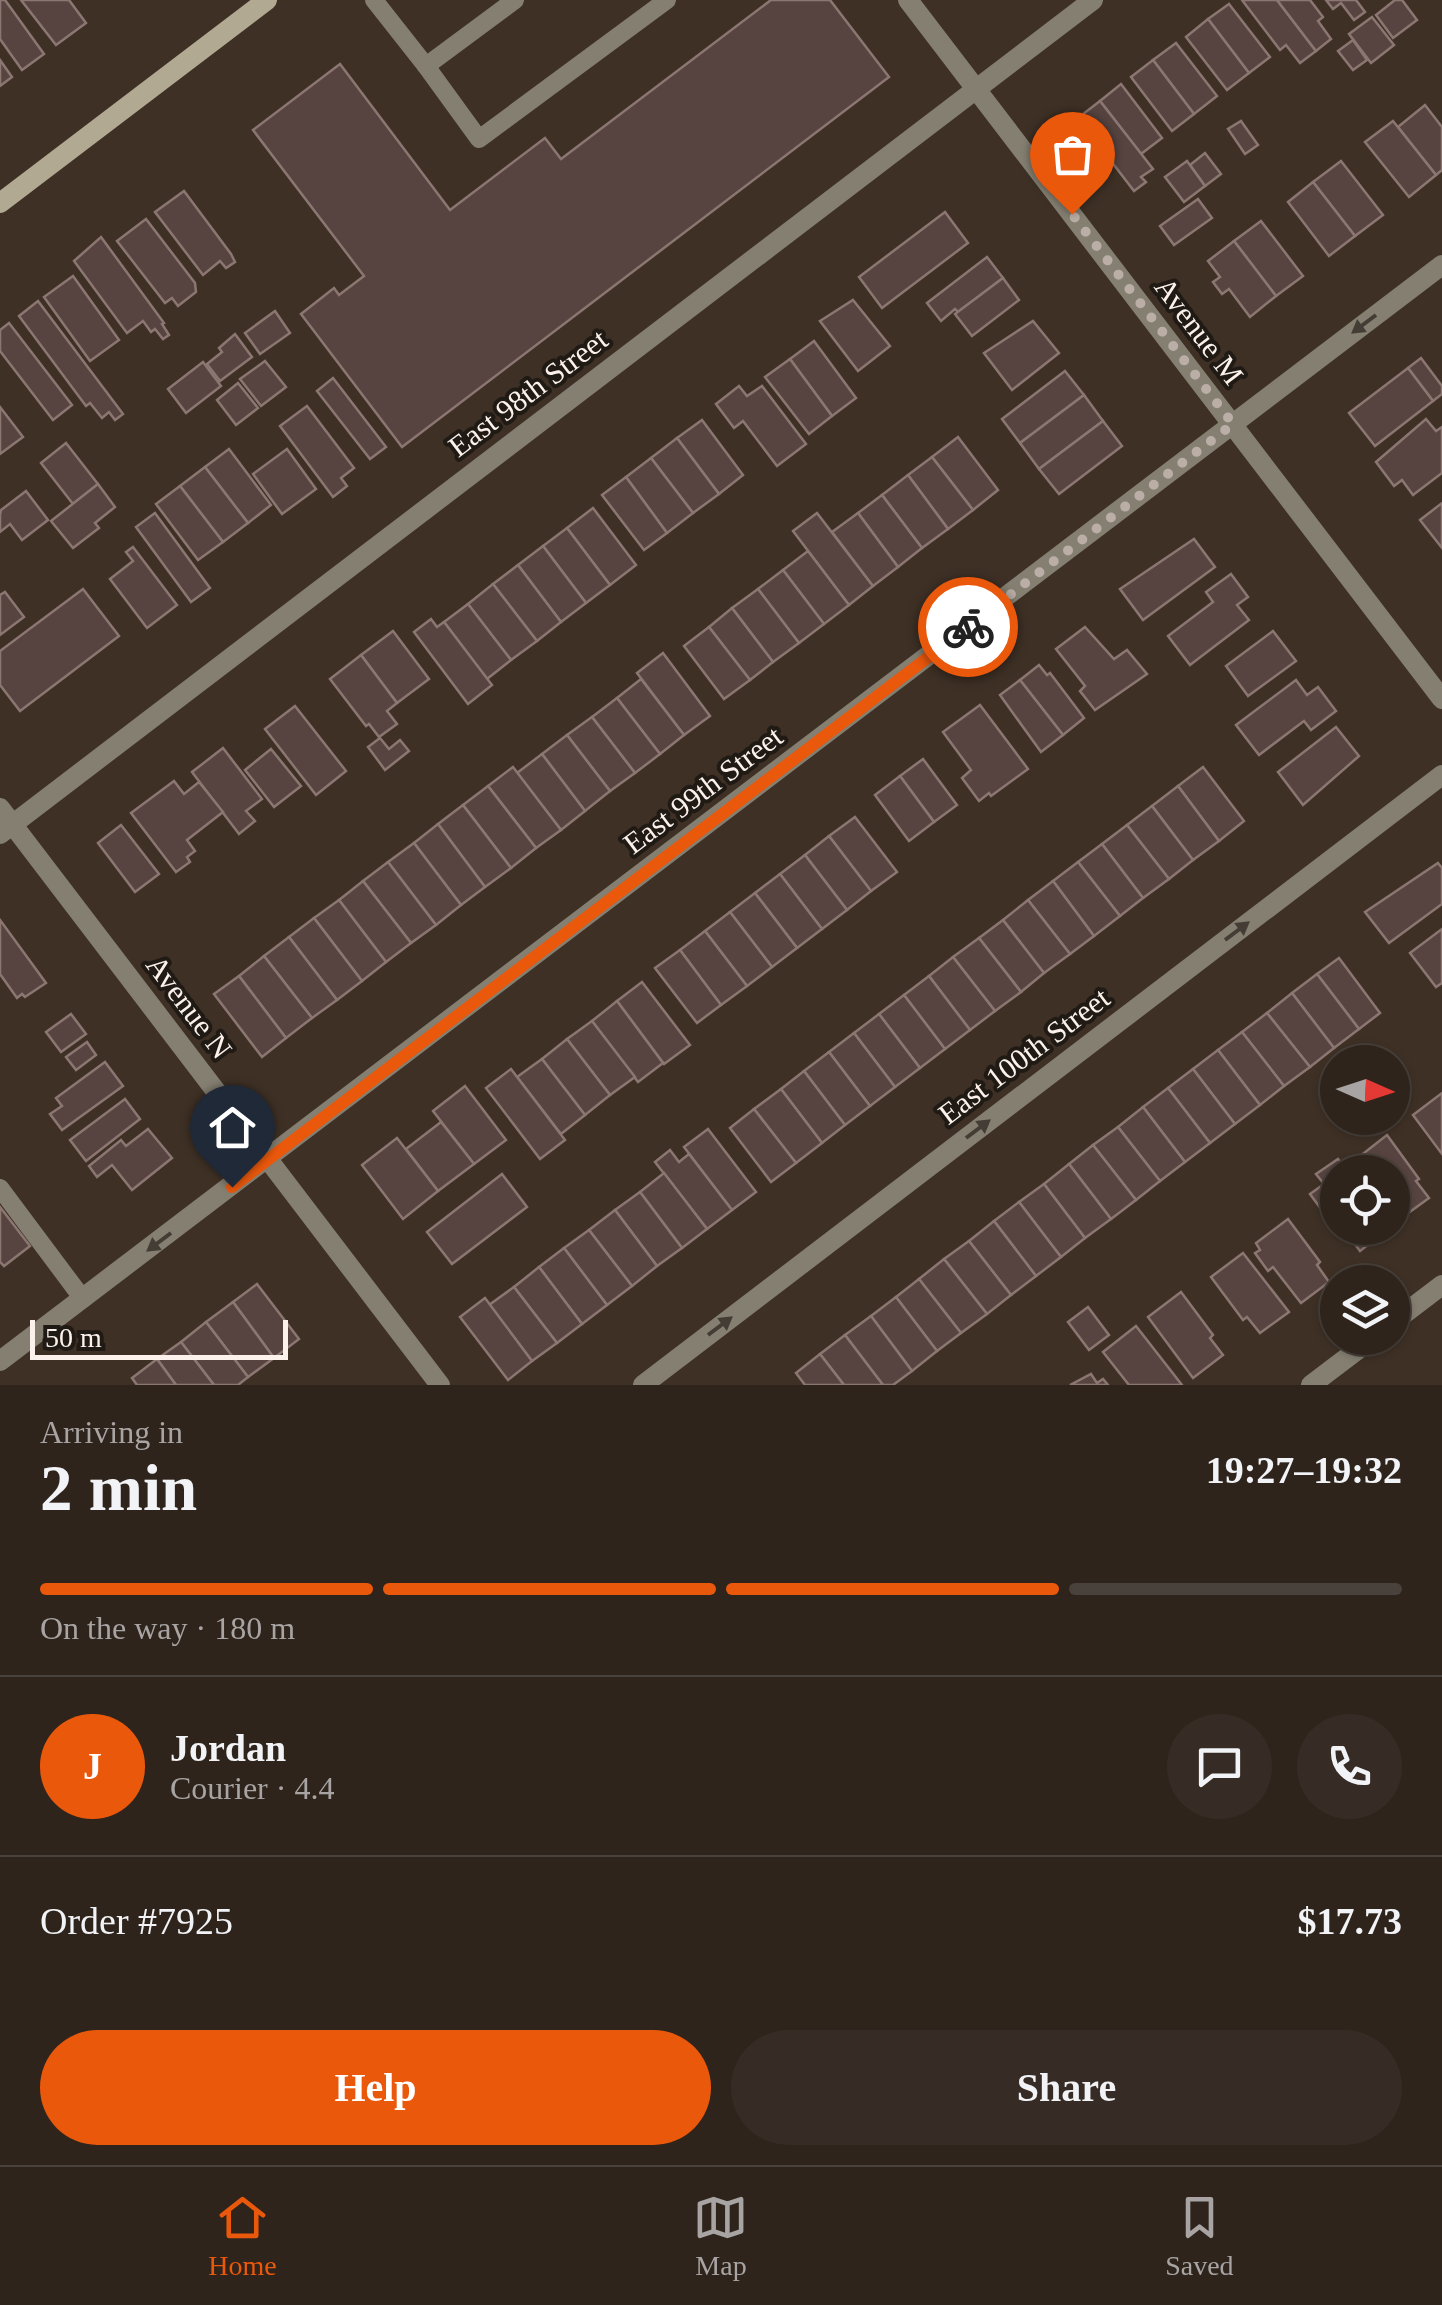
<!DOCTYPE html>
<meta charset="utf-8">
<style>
body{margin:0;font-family:"Times New Roman",serif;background:#362c25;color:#f1f3f6;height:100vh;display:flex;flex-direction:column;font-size:38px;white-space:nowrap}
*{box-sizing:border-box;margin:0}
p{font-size:32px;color:#a7a4a3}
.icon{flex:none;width:55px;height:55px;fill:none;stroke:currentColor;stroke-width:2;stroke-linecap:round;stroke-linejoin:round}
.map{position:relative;height:1385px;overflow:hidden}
.side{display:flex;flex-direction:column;background:#2e241c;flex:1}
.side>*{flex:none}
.needle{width:65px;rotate:93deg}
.controls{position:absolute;left:1320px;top:1045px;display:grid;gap:20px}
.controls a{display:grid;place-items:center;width:90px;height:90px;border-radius:50%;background:#2e241c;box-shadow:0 2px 8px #0004,0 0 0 2px #49413b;font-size:50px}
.scale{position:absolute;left:30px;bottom:25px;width:258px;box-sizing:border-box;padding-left:10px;border:5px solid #fcf2eb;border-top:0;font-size:28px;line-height:35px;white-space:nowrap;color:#fcf2eb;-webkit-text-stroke:8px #201a15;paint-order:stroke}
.pin{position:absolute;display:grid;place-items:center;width:85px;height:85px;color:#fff;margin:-102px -42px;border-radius:50% 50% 50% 0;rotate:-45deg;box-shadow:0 0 10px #0007}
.pin .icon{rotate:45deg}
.courier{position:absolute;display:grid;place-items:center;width:100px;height:100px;margin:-50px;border:8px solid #ea580c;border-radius:50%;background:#fff;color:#222;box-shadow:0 2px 12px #0007}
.head em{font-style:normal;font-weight:700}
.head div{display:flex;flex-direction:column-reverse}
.head{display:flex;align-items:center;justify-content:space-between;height:170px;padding:0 40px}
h1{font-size:65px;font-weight:700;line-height:75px}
.bar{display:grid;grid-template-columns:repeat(4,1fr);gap:15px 10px;align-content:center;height:120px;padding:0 40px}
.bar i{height:12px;border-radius:8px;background:#49413b}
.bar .current{background:#ea580c}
.bar p{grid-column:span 4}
.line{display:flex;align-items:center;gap:25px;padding:0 40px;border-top:2px solid #49413b}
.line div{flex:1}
.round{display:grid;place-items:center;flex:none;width:105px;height:105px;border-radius:52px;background:#362c25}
.primary-button{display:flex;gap:20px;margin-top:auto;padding:20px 40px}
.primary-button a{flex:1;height:115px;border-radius:60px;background:#ea580c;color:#fff;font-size:40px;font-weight:700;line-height:115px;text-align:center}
.primary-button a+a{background:#362c25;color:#f1f3f6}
.tabs{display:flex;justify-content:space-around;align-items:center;height:140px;border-top:2px solid #49413b;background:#2e241c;font-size:28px;color:#a7a4a3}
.tabs a{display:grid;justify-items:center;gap:5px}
.tabs .current{color:#ea580c}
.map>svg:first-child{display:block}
.building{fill:#574441;stroke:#8b7672;stroke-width:2.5}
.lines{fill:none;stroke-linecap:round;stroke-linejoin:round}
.lane{stroke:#847f71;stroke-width:18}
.street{stroke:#847f71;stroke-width:20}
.secondary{stroke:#b1a992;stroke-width:20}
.oneway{fill:#433d35}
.done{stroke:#baaea6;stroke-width:10;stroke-dasharray:0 18}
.route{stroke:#ea580c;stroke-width:12}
.labels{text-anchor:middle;stroke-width:8;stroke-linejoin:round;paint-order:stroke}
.street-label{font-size:30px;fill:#fcf2eb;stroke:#201a15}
</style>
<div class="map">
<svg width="1442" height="1385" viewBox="0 0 1442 1385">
<rect width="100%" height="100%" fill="#3e3025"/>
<g class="building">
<polygon points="0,0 5,0 44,54 22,70 0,39"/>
<polygon points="21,0 69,0 86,23 56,45"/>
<polygon points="771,0 830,0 889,77 402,447 301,314 334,288 339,295 364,276 253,130 340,64 450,210 545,138 561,159"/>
<polygon points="1242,0 1277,0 1316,51 1300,63 1286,45 1280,50"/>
<polygon points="1277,0 1310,0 1323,17 1318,21 1331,39 1316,51"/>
<polygon points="1326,0 1356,0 1365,12 1354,20 1341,3 1333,9"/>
<polygon points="1395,0 1402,0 1417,20 1393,38 1376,15"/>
<polygon points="1229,4 1270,57 1249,73 1208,19"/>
<polygon points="1372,17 1394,45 1371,63 1349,34"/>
<polygon points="1208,19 1249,73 1227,90 1186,37"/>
<polygon points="1353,40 1367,60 1353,70 1338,51"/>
<polygon points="1176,43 1217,96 1194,114 1153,60"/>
<polygon points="0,60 12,77 0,86"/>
<polygon points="1153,60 1194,114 1172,131 1131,77"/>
<polygon points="1121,84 1162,138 1141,154 1100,101"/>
<polygon points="1100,101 1153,169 1141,177 1146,182 1134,191 1078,118"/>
<polygon points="1425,105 1442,127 1442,170 1436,175 1398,127"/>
<polygon points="1241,121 1258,145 1245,154 1228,129"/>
<polygon points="1393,121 1436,175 1409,197 1365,142"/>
<polygon points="1205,153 1221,174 1205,186 1190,165"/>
<polygon points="1187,161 1205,186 1184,202 1165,177"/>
<polygon points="1341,161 1383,215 1355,236 1313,182"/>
<polygon points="1313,182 1355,236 1329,256 1288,202"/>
<polygon points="184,191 231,254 235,262 226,268 220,261 203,275 155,212"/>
<polygon points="1198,199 1212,218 1174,245 1160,226"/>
<polygon points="945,212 968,243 882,308 859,277"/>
<polygon points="146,219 195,283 196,292 178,306 172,298 165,303 117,241"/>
<polygon points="1261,221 1303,276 1276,296 1234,241"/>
<polygon points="101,237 164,323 162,324 169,335 163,339 155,329 151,332 143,321 127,333 74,261"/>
<polygon points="1234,241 1276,296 1250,317 1229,289 1222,294 1213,282 1220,277 1208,261"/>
<polygon points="987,257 1003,278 958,312 955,309 941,321 927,303"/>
<polygon points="73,276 119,340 90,361 44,297"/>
<polygon points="1003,278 1019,300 972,336 955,314"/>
<polygon points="853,300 890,346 858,371 820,321"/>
<polygon points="38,301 123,414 115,420 109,412 102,418 90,403 86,406 19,316"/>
<polygon points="275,311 290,333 260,354 245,333"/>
<polygon points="1033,321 1059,353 1012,390 984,353"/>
<polygon points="9,323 72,405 53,420 0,351 0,330"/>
<polygon points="235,334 252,357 220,381 207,364 222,352 219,348"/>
<polygon points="814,341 856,398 832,416 790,359"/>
<polygon points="1421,358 1442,386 1442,394 1433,401 1408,368"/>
<polygon points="790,359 832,416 809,434 765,377"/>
<polygon points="265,361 286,387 261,406 240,379"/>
<polygon points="203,362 221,386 186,413 168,389"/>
<polygon points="1408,368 1433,401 1375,446 1349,413"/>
<polygon points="1065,371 1084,395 1020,443 1002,419"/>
<polygon points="333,378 386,447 370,459 317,391"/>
<polygon points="238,383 258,408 236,425 217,400"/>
<polygon points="739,386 747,396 762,386 806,444 777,466 743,421 734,428 716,404"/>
<polygon points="1084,395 1103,421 1039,469 1020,443"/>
<polygon points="307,406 354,468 341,478 347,486 333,497 280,426"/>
<polygon points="0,407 23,437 0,454"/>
<polygon points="1426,419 1436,431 1442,427 1442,473 1413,495 1402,480 1394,486 1376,462"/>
<polygon points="702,420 743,475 719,494 677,438"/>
<polygon points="1103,421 1122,446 1059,494 1039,469"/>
<polygon points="958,437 998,490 973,510 932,457"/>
<polygon points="677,438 719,494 693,513 651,458"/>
<polygon points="66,443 98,484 73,504 41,463"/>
<polygon points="229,449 271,505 248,523 205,467"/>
<polygon points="287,449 316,489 282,514 253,474"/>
<polygon points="932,457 973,510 948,529 908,475"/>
<polygon points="651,458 693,513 667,533 626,477"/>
<polygon points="205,467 248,523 223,542 180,486"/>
<polygon points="908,475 948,529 922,548 882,495"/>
<polygon points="626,477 667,533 644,550 602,495"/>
<polygon points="98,484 115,507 95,523 99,528 73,548 51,521"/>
<polygon points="180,486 223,542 198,560 156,504"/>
<polygon points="26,491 48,520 22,540 10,524 0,532 0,515 1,510"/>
<polygon points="882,495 922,548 898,567 858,513"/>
<polygon points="1442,503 1442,548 1420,520"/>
<polygon points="593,508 636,565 610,585 567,528"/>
<polygon points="155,513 210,588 191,602 136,527"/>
<polygon points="817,513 873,586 849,605 793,531"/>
<polygon points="858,513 898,567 873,586 832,532"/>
<polygon points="567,528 610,585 586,603 543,546"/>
<polygon points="1194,539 1215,567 1143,620 1120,589"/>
<polygon points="543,546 586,603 561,622 518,565"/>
<polygon points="133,547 177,605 147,628 110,579 133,561 126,552"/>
<polygon points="808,551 849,605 824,624 783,570"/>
<polygon points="518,565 561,622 537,641 493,584"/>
<polygon points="783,570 824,624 799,643 758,589"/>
<polygon points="1231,574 1248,597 1237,605 1249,620 1190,665 1168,636 1213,602 1206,592"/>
<polygon points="493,584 537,641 511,660 468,604"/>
<polygon points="83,589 119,636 20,711 0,685 0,651"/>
<polygon points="758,589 799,643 773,662 732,608"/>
<polygon points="5,592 24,617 0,635 0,595"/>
<polygon points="468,604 511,660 487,679 444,622"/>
<polygon points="732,608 773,662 750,680 709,627"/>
<polygon points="431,619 437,627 444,622 492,685 468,704 414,632"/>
<polygon points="709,627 750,680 724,699 684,646"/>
<polygon points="1085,627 1114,659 1127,650 1147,674 1095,710 1080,691 1085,686 1056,649"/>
<polygon points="393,631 429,679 397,703 361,655"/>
<polygon points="1273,631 1296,661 1248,696 1226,666"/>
<polygon points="663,653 710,716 684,735 637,673"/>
<polygon points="361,655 397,703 387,711 397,724 379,737 369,724 366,726 330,679"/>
<polygon points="1039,665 1047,675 1050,673 1084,718 1063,735 1020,680"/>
<polygon points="641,679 684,735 660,754 617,698"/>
<polygon points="1020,680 1063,735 1041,752 1000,695"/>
<polygon points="1296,680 1307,695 1318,687 1336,711 1311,730 1304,721 1259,755 1236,725"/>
<polygon points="617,698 660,754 635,773 592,717"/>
<polygon points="980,705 1028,769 991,796 989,793 979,801 962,778 971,770 943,732"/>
<polygon points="295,706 346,771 316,795 265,729"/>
<polygon points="592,717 635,773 610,791 567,735"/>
<polygon points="1336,727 1359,756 1303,805 1278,772"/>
<polygon points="567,735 610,791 585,811 542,754"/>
<polygon points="380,738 389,749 400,740 409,751 385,770 368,747"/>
<polygon points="223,748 262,799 246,811 255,821 239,834 192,772"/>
<polygon points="271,749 301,786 274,807 245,770"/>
<polygon points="542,754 585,811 561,830 517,773"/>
<polygon points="923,759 957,805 934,822 900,776"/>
<polygon points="513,767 561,830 536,848 488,786"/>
<polygon points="1203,767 1244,821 1219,841 1178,786"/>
<polygon points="900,776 934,822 909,841 875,795"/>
<polygon points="174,781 184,794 199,782 223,812 187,840 195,851 187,857 190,862 176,872 131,813"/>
<polygon points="488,786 536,848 511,868 463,805"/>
<polygon points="1178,786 1219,841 1193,860 1152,806"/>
<polygon points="463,805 511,868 485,887 438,824"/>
<polygon points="1152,806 1193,860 1169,879 1127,825"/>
<polygon points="855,817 897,872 871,891 829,836"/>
<polygon points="438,824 485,887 461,905 414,843"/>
<polygon points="121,825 159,874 135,892 98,843"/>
<polygon points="1127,825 1169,879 1143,898 1102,844"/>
<polygon points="829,836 871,891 847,910 805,855"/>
<polygon points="414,843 461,905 436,925 388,862"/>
<polygon points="1102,844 1143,898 1120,916 1078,862"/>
<polygon points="805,855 847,910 822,929 780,874"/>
<polygon points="388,862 436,925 411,943 363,881"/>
<polygon points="1078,862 1120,916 1094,936 1053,881"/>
<polygon points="1438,863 1442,868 1442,904 1389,943 1365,912"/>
<polygon points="780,874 822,929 797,948 755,893"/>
<polygon points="363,881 411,943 386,962 339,900"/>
<polygon points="1053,881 1094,936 1070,954 1028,900"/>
<polygon points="755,893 797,948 772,967 730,912"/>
<polygon points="339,900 386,962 362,981 314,918"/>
<polygon points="1028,900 1070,954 1044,973 1003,920"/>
<polygon points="730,912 772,967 747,986 705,931"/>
<polygon points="314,918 362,981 337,1000 289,937"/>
<polygon points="0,920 46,983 25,997 22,994 17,998 0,974"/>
<polygon points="1003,920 1044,973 1021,992 979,938"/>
<polygon points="1442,929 1442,983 1436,987 1410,953"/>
<polygon points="705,931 747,986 721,1005 680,950"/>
<polygon points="289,937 337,1000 312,1018 264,956"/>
<polygon points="979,938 1021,992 995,1011 953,957"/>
<polygon points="680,950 721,1005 697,1023 655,968"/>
<polygon points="264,956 312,1018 286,1038 239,976"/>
<polygon points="953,957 995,1011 970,1030 929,976"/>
<polygon points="1339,958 1380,1013 1359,1029 1317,974"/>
<polygon points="1317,974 1359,1029 1334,1048 1292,993"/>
<polygon points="239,976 286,1038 262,1057 214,994"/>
<polygon points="929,976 970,1030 945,1049 904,995"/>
<polygon points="642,982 690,1045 664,1064 617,1001"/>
<polygon points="1292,993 1334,1048 1310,1067 1267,1013"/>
<polygon points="904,995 945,1049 920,1068 879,1014"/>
<polygon points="617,1001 663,1063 638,1082 592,1021"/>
<polygon points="1267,1013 1310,1067 1284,1086 1242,1032"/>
<polygon points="71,1014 86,1034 61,1052 46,1032"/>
<polygon points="879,1014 920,1068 895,1087 854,1033"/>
<polygon points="592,1021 635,1077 610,1095 567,1039"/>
<polygon points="1242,1032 1284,1086 1260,1105 1218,1050"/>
<polygon points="854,1033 895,1087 870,1106 829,1052"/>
<polygon points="567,1039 610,1095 585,1115 542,1059"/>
<polygon points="87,1042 96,1055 76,1070 66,1057"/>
<polygon points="1218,1050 1260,1105 1235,1124 1193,1069"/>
<polygon points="829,1052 870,1106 845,1125 804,1071"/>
<polygon points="542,1059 585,1115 561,1134 517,1077"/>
<polygon points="105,1062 123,1086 62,1130 50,1114 62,1106 56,1098"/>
<polygon points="511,1069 565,1140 540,1159 486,1088"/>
<polygon points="1193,1069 1235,1124 1210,1143 1168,1088"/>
<polygon points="804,1071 845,1125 822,1143 781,1089"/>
<polygon points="465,1086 506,1140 474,1164 433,1111"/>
<polygon points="1168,1088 1210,1143 1185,1162 1143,1107"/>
<polygon points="781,1089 822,1143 796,1163 754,1109"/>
<polygon points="1442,1093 1442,1154 1413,1115"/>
<polygon points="125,1099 140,1119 86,1161 70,1140"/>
<polygon points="1143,1107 1185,1162 1160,1181 1118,1127"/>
<polygon points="754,1109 796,1163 771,1182 730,1128"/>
<polygon points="441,1122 474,1164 438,1191 406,1149"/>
<polygon points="1118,1127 1160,1181 1136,1200 1093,1145"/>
<polygon points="148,1129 172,1158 132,1190 112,1165 97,1177 89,1166 121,1140 126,1146"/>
<polygon points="708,1129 756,1192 732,1210 684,1147"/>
<polygon points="1387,1135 1419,1179 1416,1181 1429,1198 1400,1219 1392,1210 1392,1172 1357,1172 1354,1169 1360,1165 1355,1160"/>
<polygon points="397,1138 438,1191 403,1219 362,1165"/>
<polygon points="1093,1145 1136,1200 1111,1219 1069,1164"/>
<polygon points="670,1150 679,1162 689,1154 732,1210 707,1229 655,1162"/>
<polygon points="1338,1159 1348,1172 1338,1172 1338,1228 1389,1229 1360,1251 1346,1232 1341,1236 1310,1194 1324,1184 1316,1174"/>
<polygon points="1069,1164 1111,1219 1085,1238 1044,1184"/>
<polygon points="664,1173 707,1229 682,1248 640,1192"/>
<polygon points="502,1174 527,1207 452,1264 427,1232"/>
<polygon points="1044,1184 1085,1238 1061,1257 1019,1202"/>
<polygon points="640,1192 682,1248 657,1266 615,1210"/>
<polygon points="1019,1202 1061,1257 1036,1276 994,1221"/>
<polygon points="0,1207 30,1246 4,1266 0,1262"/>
<polygon points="615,1210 657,1266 632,1286 589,1230"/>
<polygon points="1288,1219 1320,1262 1317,1265 1329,1282 1301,1303 1273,1267 1268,1271 1255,1253 1260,1250 1256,1243"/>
<polygon points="994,1221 1036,1276 1011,1295 969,1241"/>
<polygon points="589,1230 632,1286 607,1305 564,1248"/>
<polygon points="969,1241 1011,1295 987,1314 944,1259"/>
<polygon points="564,1248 607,1305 582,1324 539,1267"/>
<polygon points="1243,1253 1289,1312 1260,1333 1247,1317 1243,1320 1211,1277"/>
<polygon points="944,1259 987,1314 961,1333 919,1279"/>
<polygon points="539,1267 582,1324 557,1343 514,1287"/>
<polygon points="919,1279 961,1333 937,1351 896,1297"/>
<polygon points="257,1284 299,1339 274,1358 233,1302"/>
<polygon points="514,1287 557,1343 532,1361 489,1305"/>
<polygon points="1181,1292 1213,1335 1210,1338 1223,1355 1193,1378 1148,1317"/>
<polygon points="896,1297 937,1351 912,1371 871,1316"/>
<polygon points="485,1298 532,1361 508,1380 460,1317"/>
<polygon points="233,1302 274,1358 248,1377 206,1322"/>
<polygon points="1088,1307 1109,1335 1089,1350 1068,1322"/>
<polygon points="871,1316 912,1371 893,1385 883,1385 845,1335"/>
<polygon points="206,1322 248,1377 238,1385 214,1385 181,1342"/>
<polygon points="1136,1326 1182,1385 1129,1385 1103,1352"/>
<polygon points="845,1335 883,1385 844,1385 820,1354"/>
<polygon points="181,1342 214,1385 176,1385 157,1359"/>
<polygon points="820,1354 844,1385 805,1385 796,1373"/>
<polygon points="157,1359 176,1385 137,1385 132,1378"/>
<polygon points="1091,1374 1097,1383 1103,1379 1108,1385 1070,1385"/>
</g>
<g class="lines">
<g class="lane">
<polyline points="374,0 426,66"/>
<polyline points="515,0 426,66 479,139 667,0"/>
<polyline points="0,1188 83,1299"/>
</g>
<g class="street">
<polyline points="908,0 1442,699"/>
<polyline points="0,808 440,1385"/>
<polyline points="0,834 1093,0"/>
<polyline points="1392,1323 1442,1285"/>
<polyline points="0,1361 1442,265"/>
<polyline points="643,1385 1442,775"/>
<polyline points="1311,1385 1373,1338"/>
</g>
<polyline class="secondary" points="0,203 267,0"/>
</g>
<defs><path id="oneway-solid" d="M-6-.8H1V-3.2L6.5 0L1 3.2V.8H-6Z" transform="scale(2.5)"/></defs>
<g class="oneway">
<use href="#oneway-solid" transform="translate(1364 324) rotate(143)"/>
<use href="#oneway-solid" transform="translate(1237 931) rotate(-37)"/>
<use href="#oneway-solid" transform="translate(978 1129) rotate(-37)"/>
<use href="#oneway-solid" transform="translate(159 1242) rotate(143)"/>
<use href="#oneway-solid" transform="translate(720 1326) rotate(-37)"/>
</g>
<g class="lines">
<polyline class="done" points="968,627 1233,424 1072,214"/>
<polyline class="route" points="232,1187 968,627"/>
</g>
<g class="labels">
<g class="street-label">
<text transform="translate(1199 331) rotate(53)" y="10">Avenue M</text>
<text transform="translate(528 393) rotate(-37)" y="10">East 98th Street</text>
<text transform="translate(703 790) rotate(-37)" y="10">East 99th Street</text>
<text transform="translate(189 1007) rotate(53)" y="10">Avenue N</text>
<text transform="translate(1024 1056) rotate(-37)" y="10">East 100th Street</text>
</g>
</g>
</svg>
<div class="controls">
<a><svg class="needle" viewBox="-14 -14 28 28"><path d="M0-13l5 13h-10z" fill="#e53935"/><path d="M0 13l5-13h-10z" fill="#a7a4a3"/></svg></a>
<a><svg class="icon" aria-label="locate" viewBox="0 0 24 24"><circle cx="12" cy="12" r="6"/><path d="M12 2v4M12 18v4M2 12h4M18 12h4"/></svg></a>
<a><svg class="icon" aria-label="layers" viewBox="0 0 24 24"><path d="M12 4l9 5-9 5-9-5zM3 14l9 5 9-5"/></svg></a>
</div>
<div class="scale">50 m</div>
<div class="pin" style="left:1072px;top:214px;background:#ea580c"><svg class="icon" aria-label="bag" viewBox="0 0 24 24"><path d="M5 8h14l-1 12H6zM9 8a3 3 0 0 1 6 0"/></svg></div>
<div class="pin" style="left:232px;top:1187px;background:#1f2937"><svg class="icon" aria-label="home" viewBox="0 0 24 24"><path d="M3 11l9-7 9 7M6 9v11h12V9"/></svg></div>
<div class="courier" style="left:968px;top:627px"><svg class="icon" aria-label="bike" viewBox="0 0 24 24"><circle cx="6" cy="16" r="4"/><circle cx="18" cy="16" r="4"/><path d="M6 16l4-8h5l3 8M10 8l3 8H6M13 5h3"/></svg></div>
</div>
<section class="side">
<div class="head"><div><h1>2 min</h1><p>Arriving in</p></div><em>19:27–19:32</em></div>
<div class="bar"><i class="current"></i><i class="current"></i><i class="current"></i><i></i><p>On the way · 180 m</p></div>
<div class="line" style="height:180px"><b class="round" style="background:#ea580c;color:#fff">J</b><div><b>Jordan</b><p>Courier · 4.4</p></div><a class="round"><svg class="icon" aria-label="chat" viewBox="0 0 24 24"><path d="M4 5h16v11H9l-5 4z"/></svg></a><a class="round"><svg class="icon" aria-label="phone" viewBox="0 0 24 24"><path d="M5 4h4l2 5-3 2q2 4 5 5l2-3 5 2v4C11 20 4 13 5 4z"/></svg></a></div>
<div class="line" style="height:130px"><div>Order #7925</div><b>$17.73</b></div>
<div class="primary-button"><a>Help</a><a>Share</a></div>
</section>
<nav class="tabs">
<a class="current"><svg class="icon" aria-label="home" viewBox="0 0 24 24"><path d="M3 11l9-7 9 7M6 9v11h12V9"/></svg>Home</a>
<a><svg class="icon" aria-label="map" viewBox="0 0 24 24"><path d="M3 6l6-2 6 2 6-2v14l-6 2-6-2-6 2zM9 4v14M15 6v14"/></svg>Map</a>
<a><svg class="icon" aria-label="saved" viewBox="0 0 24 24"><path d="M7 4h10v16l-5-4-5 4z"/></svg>Saved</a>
</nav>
